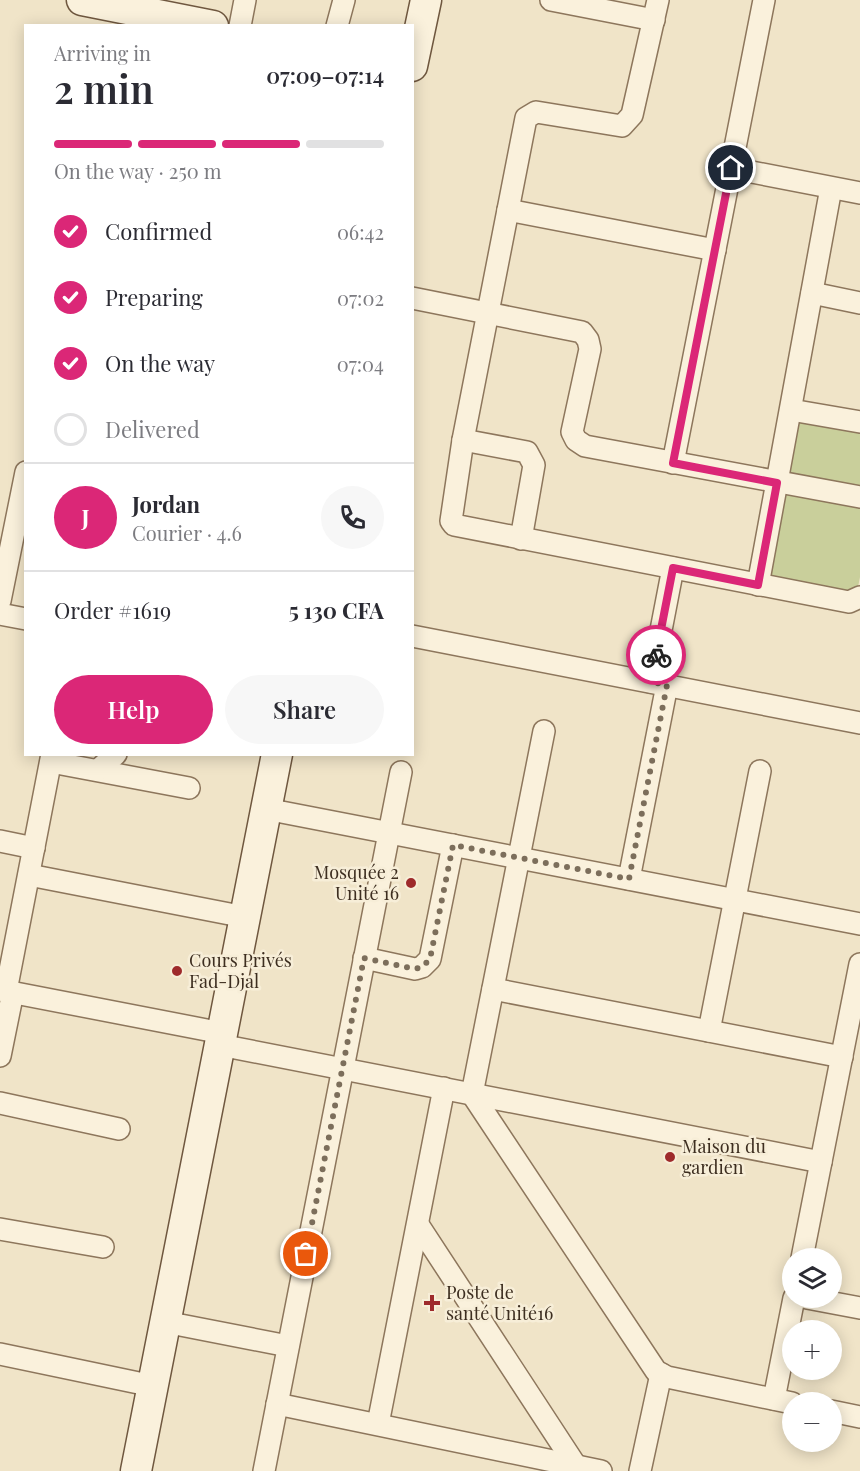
<!DOCTYPE html>
<meta charset="utf-8">
<style>
body{margin:0;font-family:"Playfair Display",serif;background:#f7f7f7;color:#2b2b33;height:100vh;display:flex;flex-direction:column;font-size:22px;white-space:nowrap}
*{box-sizing:border-box;margin:0}
p{font-size:20px;color:#7c7c81}
.icon{flex:none;width:33px;height:33px;fill:none;stroke:currentColor;stroke-width:2;stroke-linecap:round;stroke-linejoin:round}
.map{position:relative;flex:1;overflow:hidden}
.details{position:absolute;left:24px;top:24px;width:390px;height:732px;display:flex;flex-direction:column;background:#fff;border-radius:0px;box-shadow:0 3px 15px #0003}
.details>*{flex:none}
.buttons{position:absolute;left:782px;top:1248px;display:grid;gap:12px}
.buttons a{display:grid;place-items:center;width:60px;height:60px;border-radius:50%;background:#fff;box-shadow:0 3px 15px #0003;font-size:30px}
.pin{position:absolute;display:grid;place-items:center;width:51px;height:51px;color:#fff;margin:-26px;border:3px solid #fff;border-radius:50%;box-shadow:0 2px 6px #0007}
.courier{position:absolute;display:grid;place-items:center;width:60px;height:60px;margin:-30px;border:4px solid #db2777;border-radius:50%;background:#fff;color:#222;box-shadow:0 2px 8px #0007}
.summary em{font-style:normal;font-weight:600}
.summary div{display:flex;flex-direction:column-reverse}
.summary{display:flex;align-items:center;justify-content:space-between;height:102px;padding:0 30px}
h1{font-size:39px;font-weight:600;line-height:45px}
.bar{display:grid;grid-template-columns:repeat(4,1fr);gap:9px 6px;align-content:center;height:72px;padding:0 30px}
.bar i{height:8px;border-radius:4px;background:#e1e1e2}
.bar .active{background:#db2777}
.bar p{grid-column:span 4}
.line{display:flex;align-items:center;gap:15px;padding:0 30px;border-top:2px solid #e1e1e2}
.line div{flex:1}
.round{display:grid;place-items:center;flex:none;width:63px;height:63px;border-radius:32px;background:#f7f7f7}
ol{padding:0 30px;list-style:none}
li{display:flex;align-items:center;gap:18px;height:66px}
li p{margin-inline-start:auto}
li .icon{padding:6px;border-radius:50%;background:#db2777;color:#fff;stroke-width:4}
li:last-child{color:#7c7c81}
li i{width:33px;height:33px;border:3px solid #e1e1e2;border-radius:50%}
.action{display:flex;gap:12px;margin-top:auto;padding:12px 30px}
.action a{flex:1;height:69px;border-radius:36px;background:#db2777;color:#fff;font-size:24px;font-weight:600;line-height:69px;text-align:center}
.action a+a{background:#f7f7f7;color:#2b2b33}
.map>svg:first-child{display:block}
.green{fill:#c9cf9b}
.lines{fill:none;stroke-linecap:round;stroke-linejoin:round}
.street-casing{stroke:#8d765c;stroke-width:24}
.secondary-casing{stroke:#6f573f;stroke-width:33}
.street{stroke:#faf1dc;stroke-width:21}
.secondary{stroke:#faf1dc;stroke-width:30}
.done{stroke:#7c6e5b;stroke-width:6;stroke-dasharray:0 10.8}
.route{stroke:#db2777;stroke-width:8}
.poi-dot{fill:#9e2a2b;stroke:#f7eed8;stroke-width:2}
.labels{text-anchor:middle;stroke-width:5;stroke-linejoin:round;paint-order:stroke}
.poi-label{font-size:18px;fill:#3d2e20;stroke:#f7eed8;text-anchor:start}
</style>
<div class="map">
<svg width="860" height="1471" viewBox="0 0 860 1471">
<rect width="100%" height="100%" fill="#f0e4c8"/>
<polygon class="green" points="798,406 860,418 860,577 856,597 763,580"/>
<g class="lines">
<g class="street-casing">
<g id="street">
<polyline points="551,0 654,20"/>
<polyline points="658,0 632,115 622,126 536,112 526,118 463,440 451,521 454,525 849,602 860,597"/>
<polyline points="240,26 245,0"/>
<polyline points="337,26 344,0"/>
<polyline points="731,168 860,193"/>
<polyline points="508,210 715,250"/>
<polyline points="812,293 860,303"/>
<polyline points="412,298 582,332 588,340 590,349 572,432 576,440 585,446 860,497"/>
<polyline points="791,410 860,422"/>
<polyline points="463,440 527,452 534,465 521,539"/>
<polyline points="673,463 764,0"/>
<polyline points="758,585 831,188"/>
<polyline points="0,601 26,472"/>
<polyline points="0,614 26,619"/>
<polyline points="412,636 860,723"/>
<polyline points="651,682 673,568"/>
<polyline points="544,731 472,1094 656,1371 667,1377 792,1403"/>
<polyline points="51,762 189,788"/>
<polyline points="98,770 116,754"/>
<polyline points="266,809 860,924"/>
<polyline points="0,841 34,848"/>
<polyline points="29,875 245,917"/>
<polyline points="629,879 667,685"/>
<polyline points="364,958 415,969 422,967 430,959 453,845"/>
<polyline points="493,989 842,1057"/>
<polyline points="0,990 222,1033"/>
<polyline points="6,991 52,754"/>
<polyline points="709,1031 760,771"/>
<polyline points="220,1045 821,1162"/>
<polyline points="0,1056 13,992"/>
<polyline points="0,1103 119,1129"/>
<polyline points="419,1226 576,1466"/>
<polyline points="0,1229 103,1247"/>
<polyline points="802,1258 860,964"/>
<polyline points="807,1298 860,1308"/>
<polyline points="165,1322 288,1346"/>
<polyline points="0,1354 153,1386"/>
<polyline points="774,1399 794,1298"/>
<polyline points="277,1404 601,1471"/>
<polyline points="831,1411 860,1417"/>
<polyline points="378,1424 444,1088"/>
<polyline points="264,1471 401,772"/>
<polyline points="640,1471 661,1374"/>
</g>
</g>
<g class="secondary-casing">
<g id="secondary">
<polyline points="82,0 213,26"/>
<polyline points="412,66 426,0"/>
<polyline points="136,1471 277,754"/>
</g>
</g>
<use href="#street" class="street"/>
<use href="#secondary" class="secondary"/>
</g>
<g class="lines">
<polyline class="done" points="306,1254 364,958 415,969 422,967 430,959 453,845 629,879 667,685 651,682 656,655"/>
<polyline class="route" points="656,655 673,568 758,585 777,483 673,463 731,168"/>
</g>
<g class="poi-dot">
<circle cx="411" cy="883" r="6"/>
<circle cx="177" cy="971" r="6"/>
<circle cx="670" cy="1157" r="6"/>
<path d="M429 1294h6v6h6v6h-6v6h-6v-6h-6v-6h6z"/>
</g>
<g class="labels">
<g class="poi-label">
<text x="399" y="879" text-anchor="end">Mosquée 2<tspan x="399" dy="21">Unité 16</tspan></text>
<text x="189" y="967">Cours Privés<tspan x="189" dy="21">Fad-Djal</tspan></text>
<text x="682" y="1153">Maison du<tspan x="682" dy="21">gardien</tspan></text>
<text x="446" y="1299">Poste de<tspan x="446" dy="21">santé Unité16</tspan></text>
</g>
</g>
</svg>
<div class="buttons">
<a><svg class="icon" aria-label="layers" viewBox="0 0 24 24"><path d="M12 4l9 5-9 5-9-5zM3 14l9 5 9-5"/></svg></a>
<a>+</a>
<a>−</a>
</div>
<div class="pin" style="left:306px;top:1254px;background:#ea580c"><svg class="icon" aria-label="bag" viewBox="0 0 24 24"><path d="M5 8h14l-1 12H6zM9 8a3 3 0 0 1 6 0"/></svg></div>
<div class="pin" style="left:731px;top:168px;background:#1f2937"><svg class="icon" aria-label="home" viewBox="0 0 24 24"><path d="M3 11l9-7 9 7M6 9v11h12V9"/></svg></div>
<div class="courier" style="left:656px;top:655px"><svg class="icon" aria-label="bike" viewBox="0 0 24 24"><circle cx="6" cy="16" r="4"/><circle cx="18" cy="16" r="4"/><path d="M6 16l4-8h5l3 8M10 8l3 8H6M13 5h3"/></svg></div>
<section class="details">
<div class="summary"><div><h1>2 min</h1><p>Arriving in</p></div><em>07:09–07:14</em></div>
<div class="bar"><i class="active"></i><i class="active"></i><i class="active"></i><i></i><p>On the way · 250 m</p></div>
<ol>
<li><svg class="icon" aria-label="check" viewBox="0 0 24 24"><path d="M5 12l5 5 9-10"/></svg>Confirmed<p>06:42</p></li>
<li><svg class="icon" aria-label="check" viewBox="0 0 24 24"><path d="M5 12l5 5 9-10"/></svg>Preparing<p>07:02</p></li>
<li><svg class="icon" aria-label="check" viewBox="0 0 24 24"><path d="M5 12l5 5 9-10"/></svg>On the way<p>07:04</p></li>
<li><i></i>Delivered</li>
</ol>
<div class="line" style="height:108px"><b class="round" style="background:#db2777;color:#fff">J</b><div><b>Jordan</b><p>Courier · 4.6</p></div><a class="round"><svg class="icon" aria-label="phone" viewBox="0 0 24 24"><path d="M5 4h4l2 5-3 2q2 4 5 5l2-3 5 2v4C11 20 4 13 5 4z"/></svg></a></div>
<div class="line" style="height:78px"><div>Order #1619</div><b>5 130 CFA</b></div>
<div class="action"><a>Help</a><a>Share</a></div>
</section>
</div>
